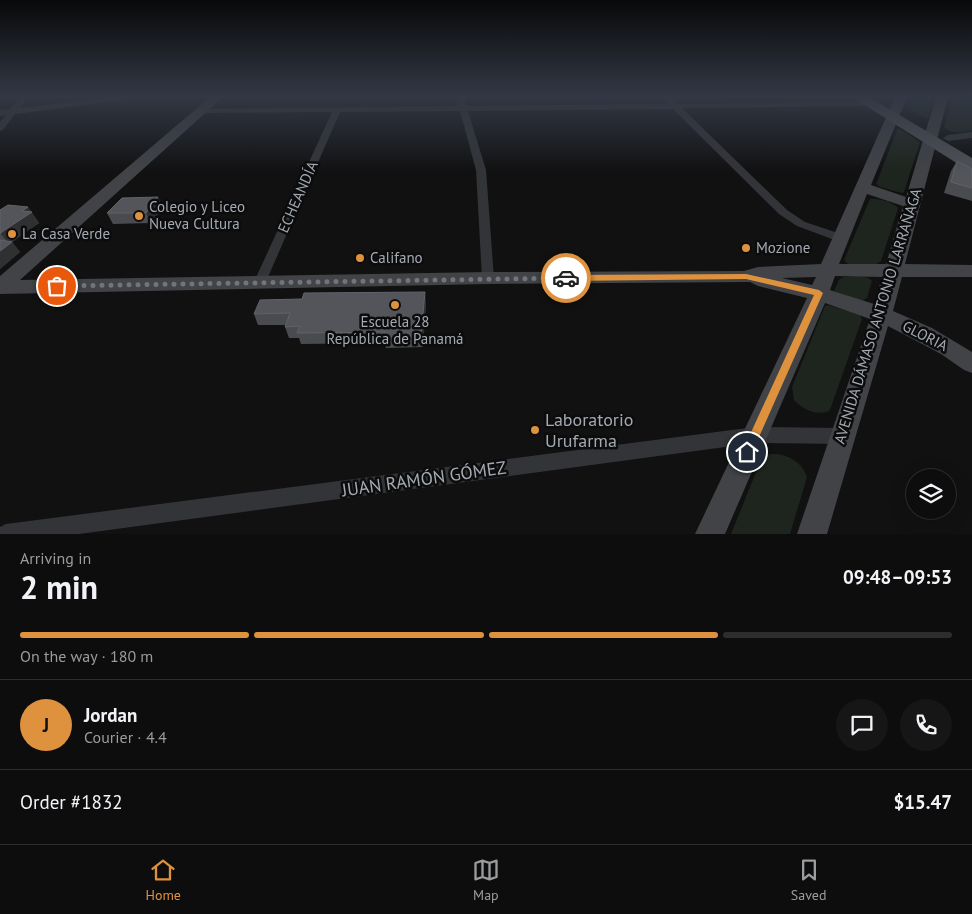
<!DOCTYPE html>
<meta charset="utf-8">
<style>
body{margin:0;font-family:"PT Sans",sans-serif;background:#161617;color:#f1f3f6;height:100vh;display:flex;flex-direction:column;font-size:19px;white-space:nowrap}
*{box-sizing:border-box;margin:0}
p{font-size:16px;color:#9a9c9e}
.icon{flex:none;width:28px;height:28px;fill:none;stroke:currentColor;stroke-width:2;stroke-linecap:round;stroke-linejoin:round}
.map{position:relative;height:534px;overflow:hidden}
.details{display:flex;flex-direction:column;background:#0d0d0e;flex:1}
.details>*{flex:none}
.fabs{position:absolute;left:906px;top:469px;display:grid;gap:10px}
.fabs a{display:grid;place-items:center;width:50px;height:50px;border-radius:50%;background:#0d0d0e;box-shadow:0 5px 20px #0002,0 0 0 1px #2d2d2e;font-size:25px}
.pin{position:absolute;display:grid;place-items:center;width:42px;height:42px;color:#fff;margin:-21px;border:2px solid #fff;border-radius:50%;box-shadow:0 1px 5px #0007}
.courier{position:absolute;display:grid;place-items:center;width:50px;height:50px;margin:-25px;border:4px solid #de923e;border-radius:50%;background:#fff;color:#222;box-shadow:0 1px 6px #0007}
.summary em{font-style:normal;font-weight:700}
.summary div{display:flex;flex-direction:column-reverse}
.summary{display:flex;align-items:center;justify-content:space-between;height:85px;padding:0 20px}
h1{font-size:32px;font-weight:700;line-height:38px}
.bar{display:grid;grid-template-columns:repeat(4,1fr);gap:8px 5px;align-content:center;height:60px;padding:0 20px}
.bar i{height:6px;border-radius:4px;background:#2d2d2e}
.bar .current{background:#de923e}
.bar p{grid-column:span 4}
.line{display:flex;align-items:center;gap:12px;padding:0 20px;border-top:1px solid #2d2d2e}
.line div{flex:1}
.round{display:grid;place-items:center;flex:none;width:52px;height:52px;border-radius:26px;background:#161617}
.tabs{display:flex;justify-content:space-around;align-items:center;height:70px;border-top:1px solid #2d2d2e;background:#0d0d0e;font-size:14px;color:#9a9c9e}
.tabs a{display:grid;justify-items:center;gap:2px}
.tabs .current{color:#de923e}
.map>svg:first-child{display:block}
.green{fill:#1e251e}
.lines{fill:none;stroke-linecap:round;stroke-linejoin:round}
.street{fill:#333437;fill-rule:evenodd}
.secondary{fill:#414347;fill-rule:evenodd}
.primary{fill:#4f5156;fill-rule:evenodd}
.wall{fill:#4a4b4f}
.shaded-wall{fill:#2f3032}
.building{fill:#53555a;stroke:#606368}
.route{fill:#de923e}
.done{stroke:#71747a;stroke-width:5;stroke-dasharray:0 9}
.poi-dot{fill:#de923e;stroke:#0c0c0d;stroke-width:2}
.labels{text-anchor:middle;stroke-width:5;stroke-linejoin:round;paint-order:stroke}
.street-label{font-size:15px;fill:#a4aab2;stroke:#0c0c0d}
.poi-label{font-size:15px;fill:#a4aab2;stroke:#0c0c0d;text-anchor:start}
.near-poi-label{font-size:18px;fill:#a4aab2;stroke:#0c0c0d;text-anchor:start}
.near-street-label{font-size:18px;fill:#a4aab2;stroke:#0c0c0d}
</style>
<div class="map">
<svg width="972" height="534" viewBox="0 0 972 534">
<rect width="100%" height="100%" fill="#111112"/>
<g class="green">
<polygon points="912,97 935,97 928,119 907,108"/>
<path d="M 963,97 L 972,99 L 972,131 C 962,132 952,135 944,127 L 952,98 Z"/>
<polygon points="898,128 920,142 904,192 902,193 880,187 876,184"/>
<path d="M 870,199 C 878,198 893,202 898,208 L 881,261 L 875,265 L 848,264 L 844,260 Z"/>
<path d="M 843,277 C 852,277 865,274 872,281 L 867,298 L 862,301 L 834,291 L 839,280 Z"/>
<path d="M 828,305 L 860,315 L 862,319 L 831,407 L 829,411 C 815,416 803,409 794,400 L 792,387 L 825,306 Z"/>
<path d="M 772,454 C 788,454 802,462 807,477 L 790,534 L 731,534 L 761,460 L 766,455 Z"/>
</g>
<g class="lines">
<g class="street">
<polygon points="20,97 28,97 20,108 111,97 136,97 132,99 15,114 3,130 0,131 0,122 6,115 0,116 0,110 10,109"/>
<polygon points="456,97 464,97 467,106 668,104 662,97 671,97 677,104 871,102 875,104 871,106 682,108 787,210 805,222 844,235 846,238 844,241 840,242 797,226 779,214 673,109 468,111 486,170 494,278 488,282 482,278 476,170 460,111 340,112 265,284 264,287 254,287 253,284 332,112 201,113 198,113 198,109 458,106"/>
<polygon points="972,132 972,138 948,141 943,138 948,135"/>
<polygon points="755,427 843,428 849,431 852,436 849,441 843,444 755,443 79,534 0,534 0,527 6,524"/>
</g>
<path class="secondary" d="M 210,97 L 223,97 L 20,280 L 488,272 L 744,271 L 758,267 L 821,264 L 895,97 L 907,97 L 871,185 L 906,197 L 936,97 L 948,97 L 905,264 L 972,265 L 972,277 L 902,277 L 893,311 L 932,328 L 972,352 L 972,373 L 964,370 L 941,354 L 888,326 L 827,534 L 797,534 L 870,319 L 825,303 L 725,534 L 695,534 L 807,298 L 758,286 L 750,282 L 488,284 L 0,294 L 0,276 ZM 867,194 L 903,206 L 886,264 L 839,264 ZM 835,276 L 882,277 L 874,304 L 830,290 ZM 816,277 L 812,285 L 782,278 Z"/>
<polygon class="primary" points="852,97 869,97 972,158 972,170 966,169"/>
</g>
<g class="wall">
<polygon points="957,161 972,169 972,201 944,193 951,171"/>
<polygon points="28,207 39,223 12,242 20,252 0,269 0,210"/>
<polygon points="163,208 151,223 113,224 107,213"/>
<polygon points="426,303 423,347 386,348 385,343 301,344 299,338 289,338 285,327 286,325 258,325 254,314"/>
</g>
<g class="shaded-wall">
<polygon points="158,197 163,208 151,223 146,213"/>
<polygon points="28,207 39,223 12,242 20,252 0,269 0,251 9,244 1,234 22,211"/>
<polygon points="425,292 426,303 423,347 421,336"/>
</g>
<g class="building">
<polygon points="957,161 972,169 972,188 951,182"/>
<polygon points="158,197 146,213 107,213 122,198"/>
<polygon points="8,205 28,207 22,211 32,212 0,233 0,210"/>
<polygon points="0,240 12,242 0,251"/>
<polygon points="425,292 421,336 384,337 385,332 297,333 300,326 285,327 290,313 254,314 260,300 302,299 304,293"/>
</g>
<linearGradient id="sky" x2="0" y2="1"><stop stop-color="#09090a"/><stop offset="0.56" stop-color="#323844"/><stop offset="1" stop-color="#323844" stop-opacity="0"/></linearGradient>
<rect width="972" height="172" fill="url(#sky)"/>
<polygon class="route" points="746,274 819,290 823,293 751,455 747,457 743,455 742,452 814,295 746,279 566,281 562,278 566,275"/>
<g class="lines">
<polyline class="done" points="57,286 566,278"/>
</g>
<g class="poi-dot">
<circle cx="139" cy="216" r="5"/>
<circle cx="12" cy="234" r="5"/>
<circle cx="746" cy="248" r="5"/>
<circle cx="360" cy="258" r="5"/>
<circle cx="395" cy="305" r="5"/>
<circle cx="535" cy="430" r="5"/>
</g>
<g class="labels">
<g class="street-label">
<text transform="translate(298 197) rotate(-66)" y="5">ECHEANDÍA</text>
<text transform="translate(878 316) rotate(-73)" y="5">AVENIDA DÁMASO ANTONIO LARRAÑAGA</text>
<text transform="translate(925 336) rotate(27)" y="5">GLORIA</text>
</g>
<g class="poi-label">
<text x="149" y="212">Colegio y Liceo<tspan x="149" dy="17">Nueva Cultura</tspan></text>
<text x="22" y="239">La Casa Verde</text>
<text x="756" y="253">Mozione</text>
<text x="370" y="263">Califano</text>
<text x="395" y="327" text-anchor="middle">Escuela 28<tspan x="395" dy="17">República de Panamá</tspan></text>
</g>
<g class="near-poi-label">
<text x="545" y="426">Laboratorio<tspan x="545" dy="21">Urufarma</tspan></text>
</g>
<g class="near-street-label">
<text transform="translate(424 479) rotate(-8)" y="6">JUAN RAMÓN GÓMEZ</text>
</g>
</g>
</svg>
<div class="fabs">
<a><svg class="icon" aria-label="layers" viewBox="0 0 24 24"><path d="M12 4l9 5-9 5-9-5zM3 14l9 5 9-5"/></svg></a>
</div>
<div class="pin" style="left:57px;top:286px;background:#ea580c"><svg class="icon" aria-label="bag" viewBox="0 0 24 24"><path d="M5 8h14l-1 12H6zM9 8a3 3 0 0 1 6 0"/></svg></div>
<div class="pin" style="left:747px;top:452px;background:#1f2937"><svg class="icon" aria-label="home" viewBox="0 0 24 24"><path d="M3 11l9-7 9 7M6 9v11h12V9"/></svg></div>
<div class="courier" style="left:566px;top:278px"><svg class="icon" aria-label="car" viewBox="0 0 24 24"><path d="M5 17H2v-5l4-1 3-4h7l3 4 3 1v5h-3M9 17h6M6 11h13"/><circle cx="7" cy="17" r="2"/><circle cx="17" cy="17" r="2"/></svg></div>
</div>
<section class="details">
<div class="summary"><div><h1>2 min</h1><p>Arriving in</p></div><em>09:48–09:53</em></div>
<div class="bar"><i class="current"></i><i class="current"></i><i class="current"></i><i></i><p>On the way · 180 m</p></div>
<div class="line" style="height:90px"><b class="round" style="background:#de923e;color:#111">J</b><div><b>Jordan</b><p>Courier · 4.4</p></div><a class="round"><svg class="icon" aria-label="chat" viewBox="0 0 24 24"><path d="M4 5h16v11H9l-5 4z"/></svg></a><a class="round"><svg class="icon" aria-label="phone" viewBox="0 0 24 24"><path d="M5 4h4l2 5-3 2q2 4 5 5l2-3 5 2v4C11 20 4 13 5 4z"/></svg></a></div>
<div class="line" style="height:65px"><div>Order #1832</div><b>$15.47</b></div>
</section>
<nav class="tabs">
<a class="current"><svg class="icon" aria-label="home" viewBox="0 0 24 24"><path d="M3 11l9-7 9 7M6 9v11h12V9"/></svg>Home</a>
<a><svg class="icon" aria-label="map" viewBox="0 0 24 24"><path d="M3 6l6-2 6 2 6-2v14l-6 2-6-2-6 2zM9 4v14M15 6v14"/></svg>Map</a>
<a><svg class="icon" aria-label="saved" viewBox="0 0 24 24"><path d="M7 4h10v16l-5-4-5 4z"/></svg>Saved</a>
</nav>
